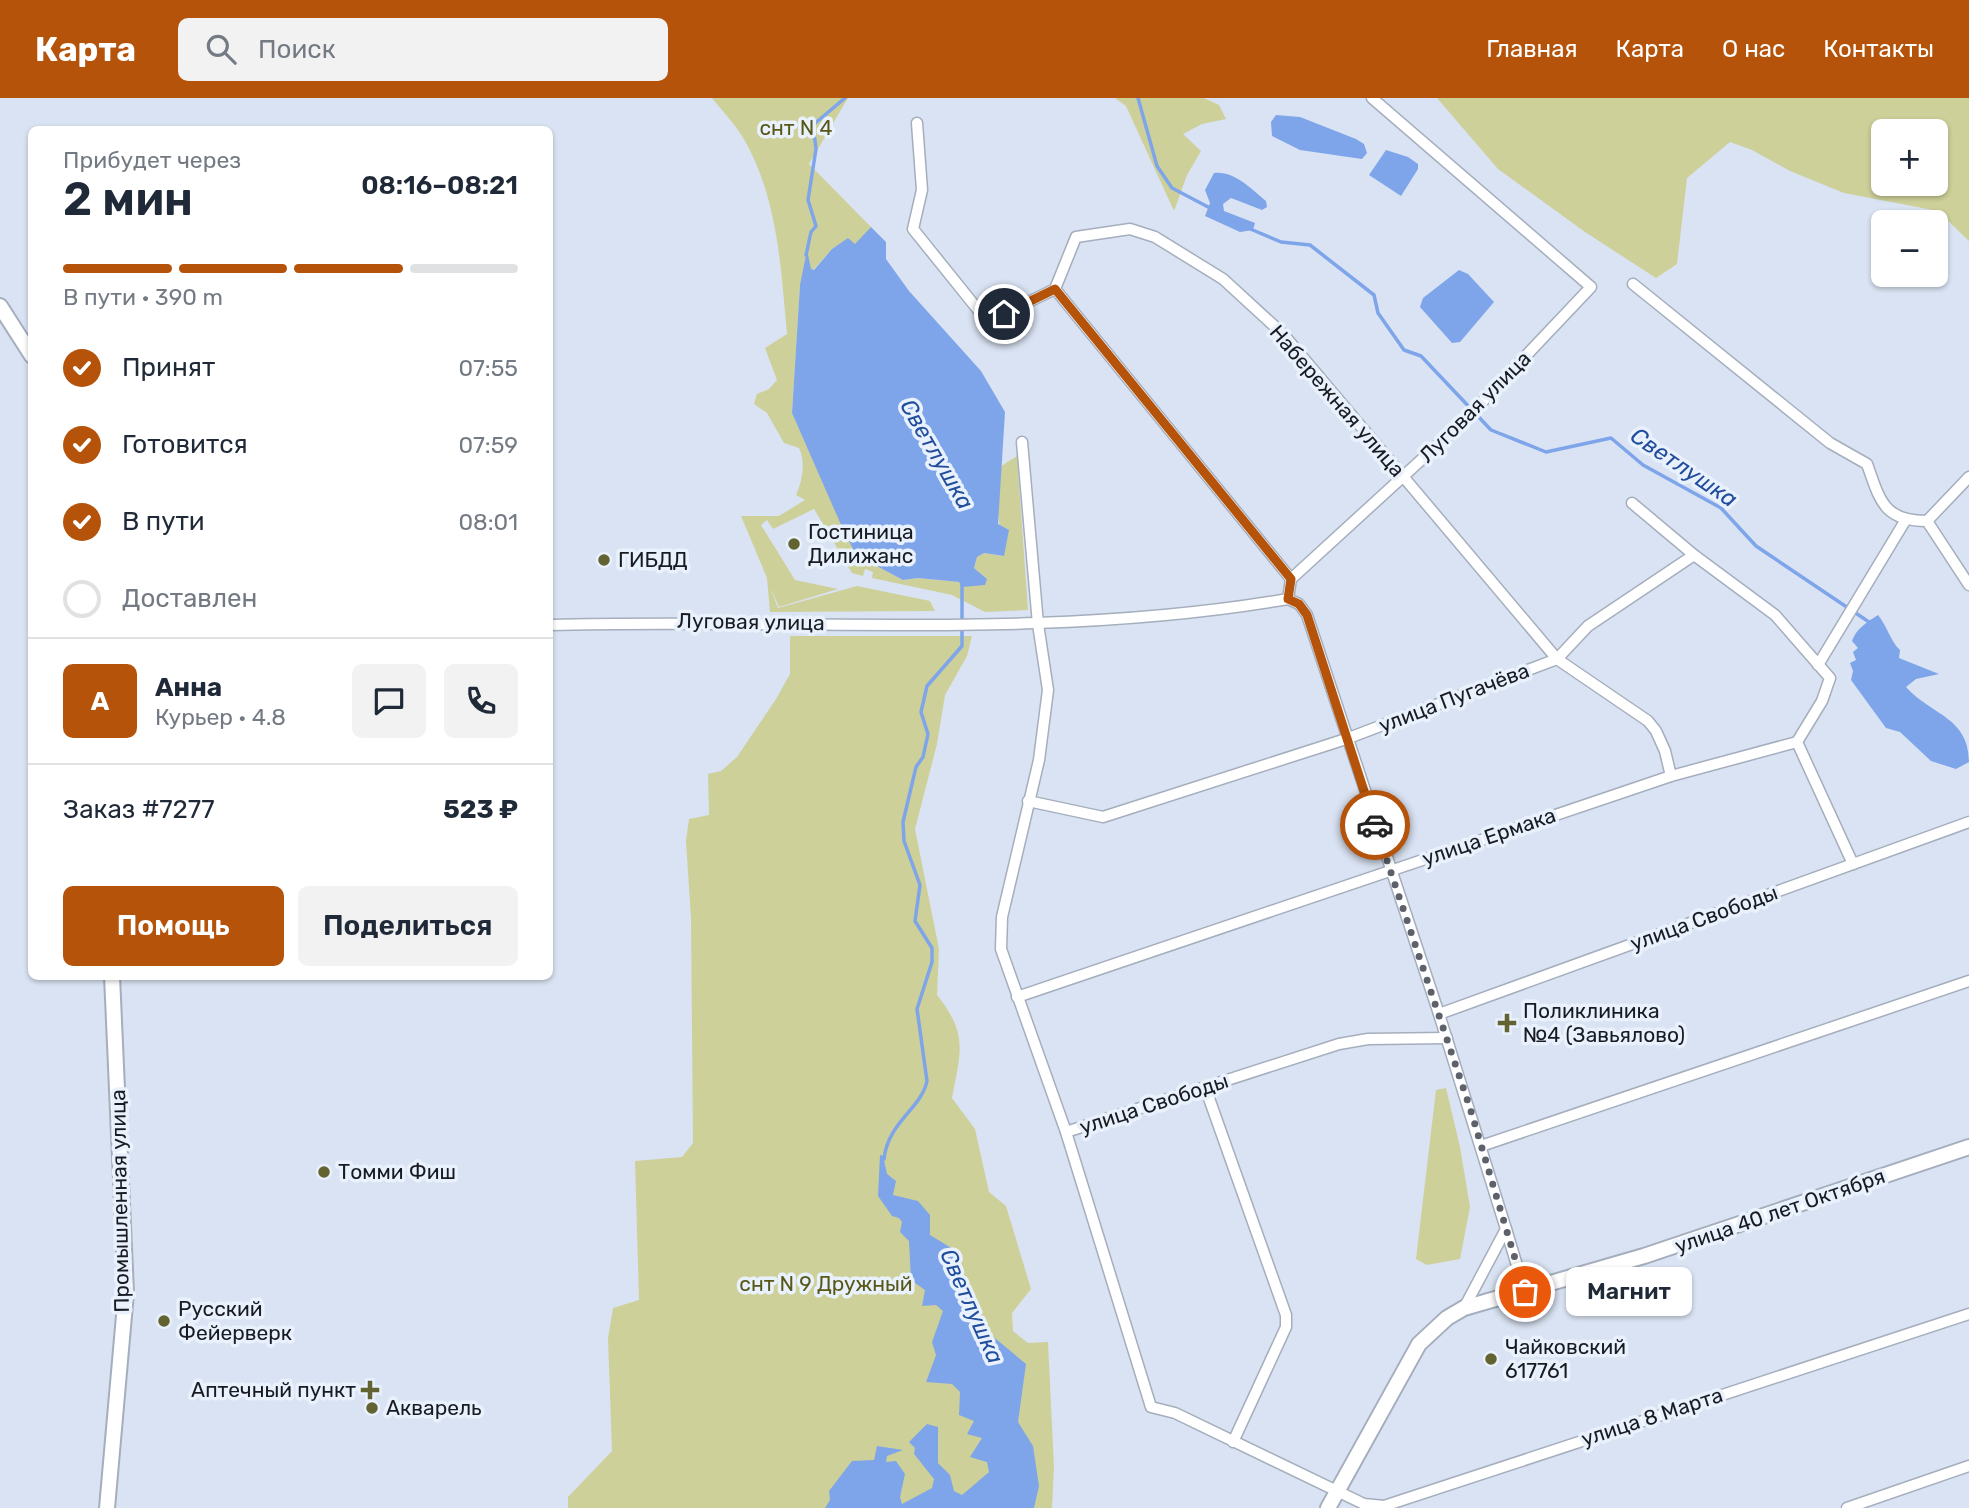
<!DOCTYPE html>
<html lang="ru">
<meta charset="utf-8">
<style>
body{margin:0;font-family:Rubik,sans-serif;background:#f2f2f3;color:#1f2937;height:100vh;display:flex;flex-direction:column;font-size:26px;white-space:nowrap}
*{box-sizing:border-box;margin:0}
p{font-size:23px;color:#747a83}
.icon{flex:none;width:38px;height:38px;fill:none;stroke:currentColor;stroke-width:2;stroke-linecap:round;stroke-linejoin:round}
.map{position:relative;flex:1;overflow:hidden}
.drawer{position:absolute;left:28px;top:28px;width:525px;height:854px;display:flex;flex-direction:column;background:#fff;border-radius:10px;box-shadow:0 2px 5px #0004}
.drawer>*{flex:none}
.controls{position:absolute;left:1871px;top:21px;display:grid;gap:14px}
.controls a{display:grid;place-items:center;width:77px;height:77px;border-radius:10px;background:#fff;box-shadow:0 2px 5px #0004;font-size:35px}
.pin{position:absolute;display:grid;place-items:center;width:60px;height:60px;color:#fff;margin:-30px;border:4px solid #fff;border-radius:50%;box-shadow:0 2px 7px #0007}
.courier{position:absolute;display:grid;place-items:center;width:70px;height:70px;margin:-35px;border:5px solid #b45309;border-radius:50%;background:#fff;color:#222;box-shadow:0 2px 9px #0007}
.bubble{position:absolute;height:49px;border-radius:10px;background:#fff;box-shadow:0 2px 5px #0004;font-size:23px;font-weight:600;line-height:49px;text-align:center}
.headline em{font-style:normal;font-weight:600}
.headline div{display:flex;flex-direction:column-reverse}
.headline{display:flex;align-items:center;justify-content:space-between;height:119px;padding:0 35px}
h1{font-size:46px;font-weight:600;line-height:52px}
.bar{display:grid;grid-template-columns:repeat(4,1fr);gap:10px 7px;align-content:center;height:84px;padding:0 35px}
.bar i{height:9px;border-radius:5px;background:#e0e1e3}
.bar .on{background:#b45309}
.bar p{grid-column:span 4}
.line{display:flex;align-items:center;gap:18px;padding:0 35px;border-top:2px solid #e0e1e3}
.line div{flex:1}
.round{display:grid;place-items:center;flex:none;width:74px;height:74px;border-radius:10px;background:#f2f2f3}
ol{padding:0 35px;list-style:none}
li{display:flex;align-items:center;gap:21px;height:77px}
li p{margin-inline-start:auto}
li .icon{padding:7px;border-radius:50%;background:#b45309;color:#fff;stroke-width:4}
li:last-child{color:#747a83}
li i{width:38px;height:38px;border:4px solid #e0e1e3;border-radius:50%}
.button{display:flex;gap:14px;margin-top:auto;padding:14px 35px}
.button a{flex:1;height:80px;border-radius:10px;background:#b45309;color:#fff;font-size:28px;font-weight:600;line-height:80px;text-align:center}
.button a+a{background:#f2f2f3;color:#1f2937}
header{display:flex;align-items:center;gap:42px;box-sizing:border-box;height:98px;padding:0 35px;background:#b45309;color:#fff}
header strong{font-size:33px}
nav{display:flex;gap:38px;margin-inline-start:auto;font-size:24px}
.search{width:490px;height:63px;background:#f2f2f3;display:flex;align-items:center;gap:18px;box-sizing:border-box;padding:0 24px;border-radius:10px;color:#747a83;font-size:26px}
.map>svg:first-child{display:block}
.green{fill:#ced099;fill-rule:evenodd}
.water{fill:#7ea5ea}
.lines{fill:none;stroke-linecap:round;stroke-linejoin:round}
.stream{stroke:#7ea5ea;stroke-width:3.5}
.minor-casing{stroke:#a5aebd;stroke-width:13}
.secondary-casing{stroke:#a5aebd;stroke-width:18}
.minor{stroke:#fff;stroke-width:10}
.secondary{stroke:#fff;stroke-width:14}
.done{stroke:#5c616a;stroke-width:7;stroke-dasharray:0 12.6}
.route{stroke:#b45309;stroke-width:9}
.poi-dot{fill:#626330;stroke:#e9f1fd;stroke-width:2.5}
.labels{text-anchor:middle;stroke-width:7;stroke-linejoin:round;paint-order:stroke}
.park-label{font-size:21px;fill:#585717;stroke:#e9f1fd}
.street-label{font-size:21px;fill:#181b21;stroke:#e9f1fd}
.poi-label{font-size:21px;fill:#181b21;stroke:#e9f1fd;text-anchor:start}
.water-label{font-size:23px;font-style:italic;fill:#214d9d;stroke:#e9f1fd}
</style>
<header>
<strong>Карта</strong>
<div class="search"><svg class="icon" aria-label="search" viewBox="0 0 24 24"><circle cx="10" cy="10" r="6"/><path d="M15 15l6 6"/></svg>Поиск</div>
<nav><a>Главная</a><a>Карта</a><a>О нас</a><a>Контакты</a></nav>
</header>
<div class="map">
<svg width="1969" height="1410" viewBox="0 0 1969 1410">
<rect width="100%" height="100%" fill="#dae3f3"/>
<g class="green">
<path d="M 712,0 L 848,0 L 809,66 L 871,129 L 859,145 L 832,151 L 800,187 L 792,315 L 856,457 L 903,482 L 918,480 L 959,484 L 962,489 L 986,480 L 974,470 L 977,459 L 984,455 L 1003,458 L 997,408 L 1000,369 L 1017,358 L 1028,512 L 985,514 L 952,497 L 872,480 L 873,474 L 865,471 L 863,478 L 852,475 L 814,411 L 773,431 L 767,422 L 761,427 L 795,482 L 838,491 L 779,509 L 770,489 L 778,510 L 857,488 L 930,503 L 935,513 L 770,514 L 767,480 L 741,418 L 779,418 L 805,402 L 796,397 C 802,384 806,364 799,350 L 784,345 L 767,315 L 754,306 L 757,296 L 769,291 L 777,282 L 765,250 L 787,236 C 781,171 778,102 745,43 C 737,28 723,14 712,0 Z"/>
<polygon points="1115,0 1204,0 1219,7 1226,21 1202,26 1183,36 1201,53 1187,77 1174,113 1126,8"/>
<path d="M 1437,0 L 1969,0 L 1969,143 L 1938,113 L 1844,95 L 1790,73 L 1752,52 L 1730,44 L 1687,80 L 1677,166 L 1656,180 L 1585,134 L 1498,71 ZM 1883,33 L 1936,33 L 1936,86 L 1883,86 Z"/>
<path d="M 790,538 L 972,538 L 967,558 L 945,597 L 937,646 L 915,731 L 939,851 L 937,897 C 968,936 961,953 952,1000 L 975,1031 L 989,1094 L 1006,1108 L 1031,1191 L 1012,1215 L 1013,1233 L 1028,1245 L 1048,1244 L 1054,1369 L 1052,1410 L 568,1410 L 568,1399 L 612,1353 L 608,1240 L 613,1210 L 639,1202 L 635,1063 L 682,1059 L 693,1045 L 691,821 L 686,743 L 689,721 L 709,717 L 708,676 L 721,673 L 737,659 L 776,601 L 790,576 Z"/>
<polygon points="1446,990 1460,1049 1470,1109 1460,1161 1427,1167 1416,1161 1436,992"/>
</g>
<g class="water">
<polygon points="1276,17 1300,19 1356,41 1364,46 1367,55 1362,61 1300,52 1272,38 1271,24"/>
<polygon points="1386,52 1408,59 1418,66 1418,71 1401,98 1369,77"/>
<path d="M 1214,75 C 1235,73 1251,91 1266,103 L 1267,109 L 1262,112 L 1231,100 L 1223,106 L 1224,113 L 1255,125 L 1253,132 L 1240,134 L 1205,118 L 1210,105 L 1205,92 Z"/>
<polygon points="871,129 886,144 886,161 909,193 981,273 1005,314 998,426 1009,432 1004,458 984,455 977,459 974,470 987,481 985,487 962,489 959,484 918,480 903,482 856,457 842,429 792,315 800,187 807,152 811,171 814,172 832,151 848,140 855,146"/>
<polygon points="1459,172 1468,176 1494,204 1460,244 1452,245 1420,209 1423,200"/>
<path d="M 1878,517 C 1887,528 1891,544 1900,552 L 1899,560 L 1939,576 L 1916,581 L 1906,589 C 1931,617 1969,619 1969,664 L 1956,671 L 1931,663 L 1900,634 L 1886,630 L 1851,582 L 1853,573 L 1850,565 L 1856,562 L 1853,554 L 1858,550 L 1852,543 C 1856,531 1867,524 1878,517 Z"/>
<polygon points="880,1057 883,1058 887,1076 896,1083 893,1097 918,1103 930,1117 930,1137 953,1151 990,1236 1026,1266 1018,1324 1033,1348 1039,1388 1034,1410 825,1410 830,1402 829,1393 852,1363 874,1362 877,1348 903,1352 887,1358 886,1364 896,1363 905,1376 900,1399 902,1406 932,1390 934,1381 914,1356 915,1350 909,1344 927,1326 938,1329 938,1365 950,1377 954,1393 962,1397 989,1374 987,1364 970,1359 982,1340 967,1336 974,1323 959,1317 960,1294 952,1286 926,1284 936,1257 932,1244 943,1213 936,1207 922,1208 925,1192 911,1182 909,1143 900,1134 902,1124 899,1120 892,1118 878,1098"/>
</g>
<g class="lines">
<g class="stream">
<polyline points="1138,0 1157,68 1172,90 1210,110"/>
<polyline points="1248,130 1281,144 1310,147 1374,197 1378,215 1404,252 1421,258 1491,332 1546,354 1611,340 1643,367 1721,410 1756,448 1869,524 1868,527"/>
<polyline points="806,157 811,134 816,128 808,102 816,51 813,27 845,0"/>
<path d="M 884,1061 C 888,1024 921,1011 927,983 L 917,911 L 932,864 L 932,850 L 915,823 L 920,787 L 904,743 L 903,724 L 916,669 L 923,659 L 928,636 L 921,614 L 927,588 L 962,548 L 962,486"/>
</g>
<g class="minor-casing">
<g id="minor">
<polyline points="917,25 922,92 913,131 979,213 1004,216 1055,191 1076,139 1130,131 1155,139 1223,181 1283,236 1557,561 1648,623 1656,633 1665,653 1671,678"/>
<path d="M 1633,186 L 1830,345 L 1867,366 C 1880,402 1883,423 1927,423 L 1969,487"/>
<polyline points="1055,191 1291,481"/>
<polyline points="1022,344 1038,526 1048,592 1039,662 1002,819 1001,851 1066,1034 1151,1309 1175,1315 1364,1406 1384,1408 1969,1216"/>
<polyline points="1927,423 1969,379"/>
<polyline points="1694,457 1775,517 1830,580 1822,603 1797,644"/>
<polyline points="1288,501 1299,506 1307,517 1439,916 1506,1131 1464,1210"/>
<polyline points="1288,501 1291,481 1467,320 1591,189 1372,0"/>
<path d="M 550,527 C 796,520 1044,543 1288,501"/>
<polyline points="1818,567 1905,423"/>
<polyline points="1028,703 1103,719 1346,641 1557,561 1588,528 1694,457 1632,405"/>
<polyline points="1017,899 1671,678 1797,644 1853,766"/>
<polyline points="1439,916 1969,724"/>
<polyline points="1205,989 1286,1217 1286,1229 1233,1344"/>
<polyline points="1066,1034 1339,946 1368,941 1447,940"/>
<polyline points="1481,1048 1969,883"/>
<polyline points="1506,1131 1525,1194"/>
<polyline points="1847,1410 1969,1368"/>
</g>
</g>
<g class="secondary-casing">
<g id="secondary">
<polyline points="0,208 32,258"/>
<polyline points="107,1410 126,1195 112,878"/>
<polyline points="1328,1410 1419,1246 1447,1220 1464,1210 1644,1158 1969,1049"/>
</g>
</g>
<use href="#minor" class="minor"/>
<use href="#secondary" class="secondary"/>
</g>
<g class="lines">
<polyline class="done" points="1375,727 1470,1010 1525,1194"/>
<polyline class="route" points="1004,216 1055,191 1291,481 1288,501 1299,506 1307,517 1375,727"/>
</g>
<g class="poi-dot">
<circle cx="794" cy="446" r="7"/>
<circle cx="604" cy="462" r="7"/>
<path d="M1503.5 914.5h7v7h7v7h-7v7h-7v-7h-7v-7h7z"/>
<circle cx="324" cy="1074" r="7"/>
<circle cx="164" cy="1223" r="7"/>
<circle cx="1491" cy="1261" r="7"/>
<path d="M366.5 1281.5h7v7h7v7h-7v7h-7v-7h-7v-7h7z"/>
<circle cx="372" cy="1310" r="7"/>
</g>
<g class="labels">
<g class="park-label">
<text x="796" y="37">снт N 4</text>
<text x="826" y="1193">снт N 9 Дружный</text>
</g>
<g class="street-label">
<text transform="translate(1337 303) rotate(49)" y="7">Набережная улица</text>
<text transform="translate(1475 309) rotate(-45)" y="7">Луговая улица</text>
<text transform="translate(751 524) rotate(1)" y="7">Луговая улица</text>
<text transform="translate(1454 600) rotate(-21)" y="7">улица Пугачёва</text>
<text transform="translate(1489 739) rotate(-19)" y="7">улица Ермака</text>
<text transform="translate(1704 820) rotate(-20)" y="7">улица Свободы</text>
<text transform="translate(1154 1006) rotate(-18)" y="7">улица Свободы</text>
<text transform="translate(120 1103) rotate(-91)" y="7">Промышленная улица</text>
<text transform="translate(1780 1113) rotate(-19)" y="7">улица 40 лет Октября</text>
<text transform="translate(1652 1319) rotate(-18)" y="7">улица 8 Марта</text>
</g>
<g class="poi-label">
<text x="808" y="441">Гостиница<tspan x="808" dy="24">Дилижанс</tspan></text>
<text x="618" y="469">ГИБДД</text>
<text x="1523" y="920">Поликлиника<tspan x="1523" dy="24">№4 (Завьялово)</tspan></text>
<text x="338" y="1081">Томми Фиш</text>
<text x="178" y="1218">Русский<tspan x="178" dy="24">Фейерверк</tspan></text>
<text x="1505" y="1256">Чайковский<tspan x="1505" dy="24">617761</tspan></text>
<text x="356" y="1299" text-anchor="end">Аптечный пункт</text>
<text x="386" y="1317">Акварель</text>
</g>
<g class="water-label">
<text transform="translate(937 356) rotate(60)" y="8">Светлушка</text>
<text transform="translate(1684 369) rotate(34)" y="8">Светлушка</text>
<text transform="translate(972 1208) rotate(66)" y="8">Светлушка</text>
</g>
</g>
</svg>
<div class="controls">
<a>+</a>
<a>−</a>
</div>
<div class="pin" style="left:1525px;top:1194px;background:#ea580c"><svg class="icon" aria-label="bag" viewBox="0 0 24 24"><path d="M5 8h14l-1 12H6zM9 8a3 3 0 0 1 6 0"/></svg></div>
<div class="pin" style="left:1004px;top:216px;background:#1f2937"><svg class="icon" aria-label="home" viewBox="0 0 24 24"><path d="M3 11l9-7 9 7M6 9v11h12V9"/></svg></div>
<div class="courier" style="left:1375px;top:727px"><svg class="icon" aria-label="car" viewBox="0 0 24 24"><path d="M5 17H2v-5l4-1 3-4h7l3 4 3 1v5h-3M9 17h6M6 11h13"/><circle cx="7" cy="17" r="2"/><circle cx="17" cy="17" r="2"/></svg></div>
<div class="bubble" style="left:1566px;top:1169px;width:126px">Магнит</div>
<section class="drawer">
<div class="headline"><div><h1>2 мин</h1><p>Прибудет через</p></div><em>08:16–08:21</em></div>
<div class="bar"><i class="on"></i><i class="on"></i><i class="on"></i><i></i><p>В пути · 390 m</p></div>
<ol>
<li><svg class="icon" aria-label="check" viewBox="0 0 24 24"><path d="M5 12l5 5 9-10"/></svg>Принят<p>07:55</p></li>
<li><svg class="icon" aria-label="check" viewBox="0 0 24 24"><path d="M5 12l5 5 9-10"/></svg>Готовится<p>07:59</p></li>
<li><svg class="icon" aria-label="check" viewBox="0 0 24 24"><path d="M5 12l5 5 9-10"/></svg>В пути<p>08:01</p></li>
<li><i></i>Доставлен</li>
</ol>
<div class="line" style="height:126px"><b class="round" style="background:#b45309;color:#fff">А</b><div><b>Анна</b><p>Курьер · 4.8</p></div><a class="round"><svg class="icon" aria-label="chat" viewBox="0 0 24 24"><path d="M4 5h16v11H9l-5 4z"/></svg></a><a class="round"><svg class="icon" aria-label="phone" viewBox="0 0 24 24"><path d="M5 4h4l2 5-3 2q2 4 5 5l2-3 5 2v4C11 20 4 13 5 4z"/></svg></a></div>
<div class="line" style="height:91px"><div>Заказ #7277</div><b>523 ₽</b></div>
<div class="button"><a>Помощь</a><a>Поделиться</a></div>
</section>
</div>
